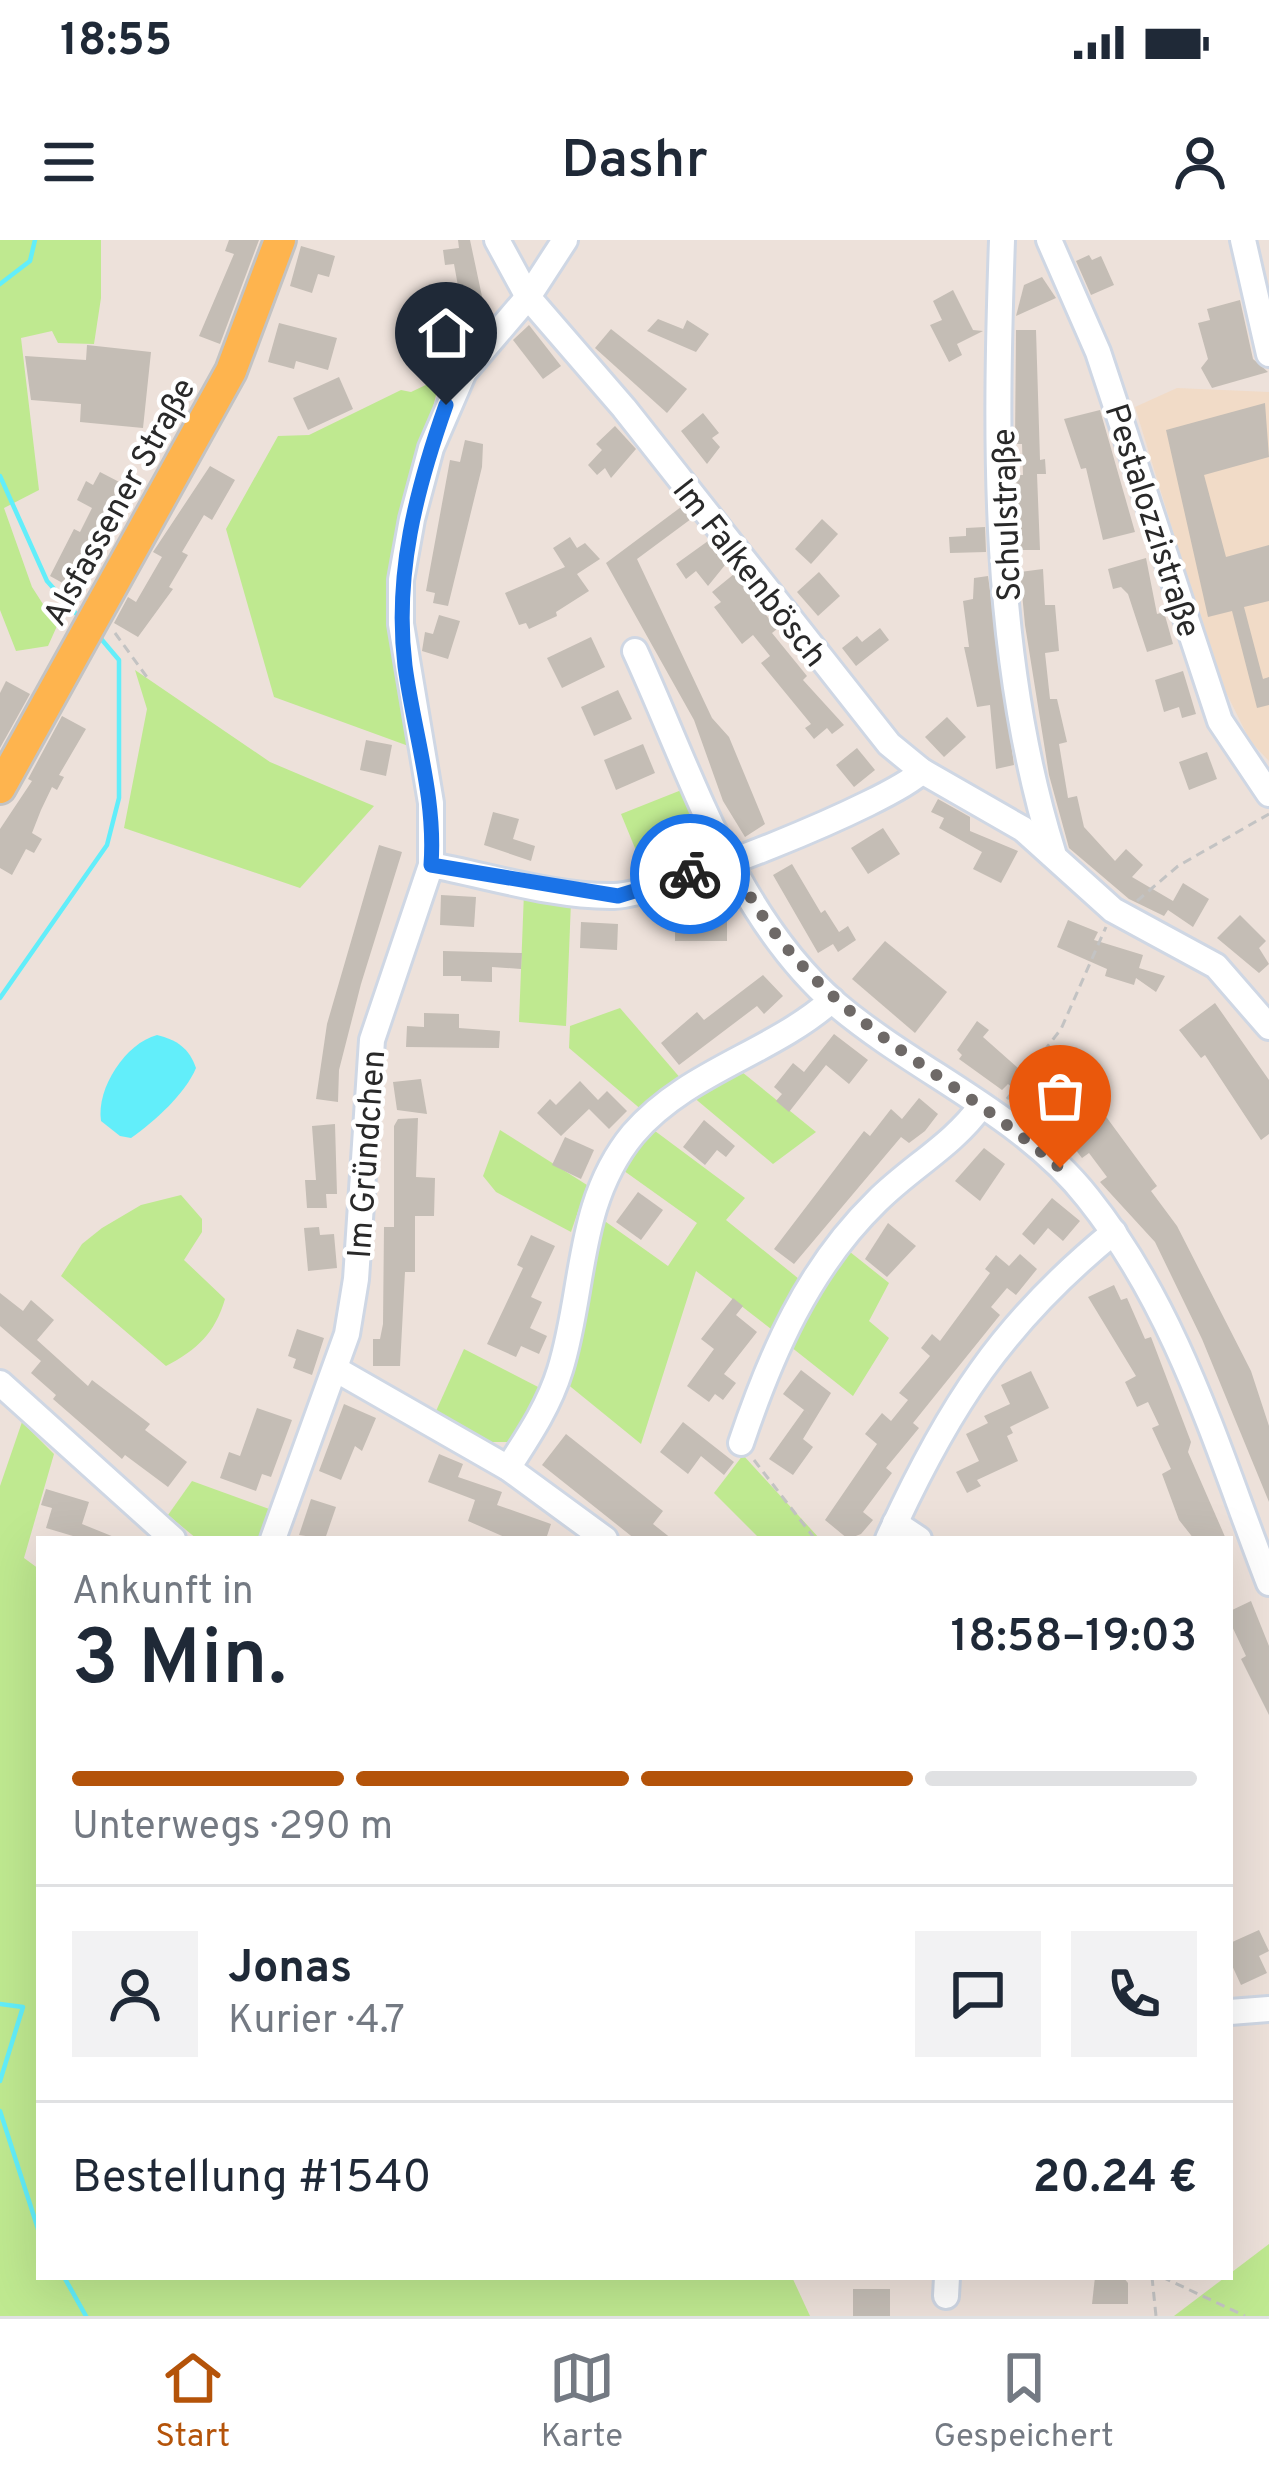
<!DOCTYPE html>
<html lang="de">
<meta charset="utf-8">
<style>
body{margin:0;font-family:Overpass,sans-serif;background:#f2f2f3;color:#1f2937;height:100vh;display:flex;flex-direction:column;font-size:45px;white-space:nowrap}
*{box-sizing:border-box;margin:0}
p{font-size:39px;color:#747a83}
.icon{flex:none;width:66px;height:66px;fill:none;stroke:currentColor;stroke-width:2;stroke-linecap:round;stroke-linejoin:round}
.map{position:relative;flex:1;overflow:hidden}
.details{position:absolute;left:36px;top:1296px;width:1197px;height:744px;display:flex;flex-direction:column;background:#fff;border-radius:0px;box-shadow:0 12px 48px #0002}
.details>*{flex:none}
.pin{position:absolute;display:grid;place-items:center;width:102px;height:102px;color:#fff;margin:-123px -51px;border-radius:50% 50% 50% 0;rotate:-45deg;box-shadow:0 0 12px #0007}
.pin .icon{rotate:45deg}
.courier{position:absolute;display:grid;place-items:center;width:120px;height:120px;margin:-60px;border:9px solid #1a73e8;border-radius:50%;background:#fff;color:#222;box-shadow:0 3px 15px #0007}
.overview em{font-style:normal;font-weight:600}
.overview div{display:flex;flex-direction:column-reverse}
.overview{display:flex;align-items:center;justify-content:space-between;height:204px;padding:0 36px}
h1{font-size:78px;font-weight:600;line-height:90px}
.bar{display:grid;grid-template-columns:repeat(4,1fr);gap:18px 12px;align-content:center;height:144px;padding:0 36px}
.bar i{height:15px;border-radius:9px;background:#e0e1e3}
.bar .current{background:#b45309}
.bar p{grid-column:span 4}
.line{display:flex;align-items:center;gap:30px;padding:0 36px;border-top:3px solid #e0e1e3}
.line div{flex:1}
.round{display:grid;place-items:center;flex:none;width:126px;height:126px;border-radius:0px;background:#f2f2f3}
.status{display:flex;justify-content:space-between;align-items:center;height:84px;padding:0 60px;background:#fff;direction:ltr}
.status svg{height:33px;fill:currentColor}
header{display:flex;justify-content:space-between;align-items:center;height:156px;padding:0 36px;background:#fff;font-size:54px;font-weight:600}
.dock{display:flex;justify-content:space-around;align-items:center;height:168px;border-top:3px solid #e0e1e3;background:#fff;font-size:33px;color:#747a83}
.dock a{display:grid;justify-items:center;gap:6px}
.dock .current{color:#b45309}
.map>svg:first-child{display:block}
.education{fill:#f1dbc7}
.green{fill:#bfe990}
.water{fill:#62eefa}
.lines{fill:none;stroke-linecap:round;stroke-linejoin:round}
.stream{stroke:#62eefa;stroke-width:4.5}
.building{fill:#c4bdb5}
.minor-casing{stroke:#cfd7e4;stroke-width:30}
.major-casing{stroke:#c3c3c3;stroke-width:36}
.path{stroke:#c3c3c3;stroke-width:3;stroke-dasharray:9 6;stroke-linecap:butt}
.minor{stroke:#fff;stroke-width:24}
.major{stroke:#feb44e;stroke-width:30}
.done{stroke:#6e6967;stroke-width:12;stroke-dasharray:0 21.6}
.route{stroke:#1a73e8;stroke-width:15}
.labels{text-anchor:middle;stroke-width:9;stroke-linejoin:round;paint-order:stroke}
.street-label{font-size:33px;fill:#292929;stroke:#fff}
</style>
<div class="status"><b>18:55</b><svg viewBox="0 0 49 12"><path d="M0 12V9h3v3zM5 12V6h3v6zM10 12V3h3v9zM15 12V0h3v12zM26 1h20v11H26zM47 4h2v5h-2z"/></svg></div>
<header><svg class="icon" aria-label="menu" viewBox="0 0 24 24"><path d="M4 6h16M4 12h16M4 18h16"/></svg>Dashr<svg class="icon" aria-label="person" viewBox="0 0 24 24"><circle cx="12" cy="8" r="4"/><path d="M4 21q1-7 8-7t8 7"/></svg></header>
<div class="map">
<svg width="1269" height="2076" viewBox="0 0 1269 2076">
<rect width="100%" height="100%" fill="#ede1da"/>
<polygon class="education" points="1177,148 1269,152 1269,521 1250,501 1216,432 1135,167"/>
<g class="green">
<polygon points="0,0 101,0 101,58 94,104 58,103 52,91 21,98 39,250 4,268 32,347 57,386 48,406 16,411 0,370"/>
<polygon points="432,142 439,143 390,342 399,454 414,508 274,457 226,289 278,196 309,195 401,150 411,152"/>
<polygon points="135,430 270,522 374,566 300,648 124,588 147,469"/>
<polygon points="684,549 704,596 701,612 646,635 621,574"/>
<polygon points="524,652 571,662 566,786 519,782"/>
<polygon points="620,768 682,840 643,871 569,808 570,786"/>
<polygon points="737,828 816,892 773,924 692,856"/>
<polygon points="651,888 745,958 726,980 799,1039 771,1089 696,1031 641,1204 566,1143 599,977 668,1026 697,983 620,928"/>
<polygon points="500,890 587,945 571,992 496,952 483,936"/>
<path d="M 181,955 L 202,979 L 202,992 L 184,1020 L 225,1059 C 215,1093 197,1110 166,1126 L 61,1036 L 82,1004 L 102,988 L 141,965 Z"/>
<polygon points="845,1008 889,1043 869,1081 889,1098 853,1156 786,1103"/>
<polygon points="464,1109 542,1149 510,1202 490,1202 436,1171"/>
<polygon points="22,1182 54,1214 24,1318 39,1329 39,2037 792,2037 810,2076 0,2076 0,1246"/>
<polygon points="743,1215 820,1299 760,1299 714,1253"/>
<polygon points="192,1241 272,1270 261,1299 197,1299 168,1275"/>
<polygon points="1269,2004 1269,2076 1174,2076"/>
</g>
<path class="water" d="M 157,795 C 177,800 189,808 196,828 C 185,854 155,881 131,898 L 120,896 L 101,881 C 96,848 126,803 157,795 Z"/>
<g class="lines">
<g class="stream">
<polyline points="0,44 30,21 35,0"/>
<polyline points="0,236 47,341 80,378"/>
<polyline points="0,758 107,605 119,558 119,420 97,394"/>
<polyline points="0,1764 23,1767 0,1841"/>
<polyline points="0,1871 39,1992"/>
<polyline points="64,2037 86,2076"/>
</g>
</g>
<g class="building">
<polygon points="229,0 259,0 220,104 199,96 234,14 225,11"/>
<polygon points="458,0 470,0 487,80 462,105 452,73 457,70 454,58 460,57 454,24 445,25 443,10 459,8"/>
<polygon points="301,6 335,16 329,37 318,34 312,53 290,46"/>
<polygon points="1089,15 1092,20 1101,16 1114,45 1091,55 1076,21"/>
<polygon points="1042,37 1056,58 1016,76 1024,45"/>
<polygon points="953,50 973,90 983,91 957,104 962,115 949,122 930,85 942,80 933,61"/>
<polygon points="1240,60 1253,119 1268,132 1212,148 1201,128 1208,119 1198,83 1210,80 1207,69"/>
<polygon points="658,79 683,89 687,80 709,94 696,112 647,91"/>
<polygon points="279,83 337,98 328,130 296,121 294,129 268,122"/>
<polygon points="529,85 561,126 543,139 513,100"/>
<polygon points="611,89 687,149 667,173 595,108"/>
<polygon points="1016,90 1036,90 1040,220 1045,219 1046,234 1037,234 1040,310 1019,310 1016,235 1023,235 1022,204 1015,204"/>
<polygon points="87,105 151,112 143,188 80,182 81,164 31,160 25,116 86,120"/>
<polygon points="339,137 353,169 308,190 293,158"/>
<polygon points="1265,163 1269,217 1204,235 1226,317 1269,305 1269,361 1244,367 1263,439 1269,437 1269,465 1257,468 1232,371 1208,377 1166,190"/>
<polygon points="1100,170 1135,292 1103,300 1086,228 1081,229 1064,179"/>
<polygon points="703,173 719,193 712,198 720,207 707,224 681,191"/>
<polygon points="615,186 636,209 611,238 605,228 597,235 588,225 602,210 596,204"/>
<polygon points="465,200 483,204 482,227 448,366 433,363 435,353 426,351 450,220 460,222"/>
<polygon points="210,226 235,240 212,280 204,275 182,312 188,315 169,347 173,349 138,397 114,383 128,357 136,362 162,317 153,312"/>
<polygon points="100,232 127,246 77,351 50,336 74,289 80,292 92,268 77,260 86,241 93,245"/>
<polygon points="681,267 691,279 637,319 712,478 729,497 765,584 745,597 723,561 694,480 606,323"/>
<polygon points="822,279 838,294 811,324 795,309"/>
<polygon points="985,287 986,312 950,313 949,297 966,296 966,288"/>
<polygon points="570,297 577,308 585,303 600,319 577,334 589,351 556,372 557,376 529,389 526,383 519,385 505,353 565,327 553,308"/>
<polygon points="708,301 725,325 708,346 696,331 686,339 676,324"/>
<polygon points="1146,318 1157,374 1164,372 1173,404 1147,412 1128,354 1121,347 1113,349 1108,329"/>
<polygon points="1043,329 1045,365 1055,365 1059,411 1045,413 1050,459 1057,459 1067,502 1059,504 1068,558 1077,556 1084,587 1115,621 1126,609 1143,625 1132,637 1173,661 1183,643 1209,659 1193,687 1168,670 1164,676 1129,659 1069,608 1049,535 1025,385 1020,332"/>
<polygon points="819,332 840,356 818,376 797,352"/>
<polygon points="734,334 777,389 772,393 807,436 803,440 844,485 832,494 827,488 814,499 805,488 811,484 761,423 770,416 753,395 742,404 714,367 721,362 712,352"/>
<polygon points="988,336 1014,525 996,529 990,465 977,467 964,407 969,407 963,361 973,359 974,338"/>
<polygon points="439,375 460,381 448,419 422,411 425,392 433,394"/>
<polygon points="880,388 889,400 856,426 842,408 857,396 862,402"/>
<polygon points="591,397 605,427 562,448 547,418"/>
<polygon points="1183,431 1196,474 1182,478 1179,467 1164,472 1155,440"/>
<polygon points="6,441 30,454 0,508 0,453"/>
<polygon points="618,450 632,479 594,496 581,467"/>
<polygon points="62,476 86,489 59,535 64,537 57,550 52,547 41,570 32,593 42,599 34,613 26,609 12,635 0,628 0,589 32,541 28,539"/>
<polygon points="947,477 966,497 944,517 925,497"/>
<polygon points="366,500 392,505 386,536 360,530"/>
<polygon points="643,504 655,533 616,550 604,520"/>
<polygon points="857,508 875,530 854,547 836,525"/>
<polygon points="1207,512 1217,539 1189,550 1179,522"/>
<polygon points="938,559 970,577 970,591 1018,611 1001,643 973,629 982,612 939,588 944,578 931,572"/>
<polygon points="493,572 519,579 513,599 535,606 531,621 484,605"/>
<polygon points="883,588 900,614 868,634 851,608"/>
<polygon points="379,605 402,612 361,744 339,830 338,862 316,859 327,784"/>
<polygon points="792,624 821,673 825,670 839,692 848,686 856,700 838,712 833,704 818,713 773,635"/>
<polygon points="441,655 476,657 474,687 440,685"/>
<polygon points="675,670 727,672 727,701 675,701"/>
<polygon points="1240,675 1266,701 1259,708 1269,724 1259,733 1217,698"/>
<polygon points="1068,680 1098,692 1094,700 1143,715 1139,728 1165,736 1156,752 1136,738 1134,745 1105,736 1107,729 1057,707"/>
<polygon points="581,682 618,684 617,710 580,708"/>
<polygon points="885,701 947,752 915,793 852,739"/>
<polygon points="443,711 522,713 521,729 492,727 492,742 461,741 461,736 443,736"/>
<polygon points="763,735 783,756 764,774 757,766 679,825 661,803 697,772 704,780"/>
<polygon points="1215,763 1269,840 1269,894 1261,900 1205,815 1201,818 1179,790"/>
<polygon points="424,773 459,774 459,788 500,791 499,808 406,807 407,786 424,787"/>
<polygon points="977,781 989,790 983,797 1036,844 1057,819 1080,839 1045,875 1008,844 1002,850 959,819 962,815 957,810"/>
<polygon points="834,794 868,820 849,844 826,825 789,872 776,861 782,854 774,847 793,823 804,832"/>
<polygon points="421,839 427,874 397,870 393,842"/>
<polygon points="580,841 598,860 607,851 627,871 609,889 589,869 561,896 537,873 550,859 556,865"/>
<polygon points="919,858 938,874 925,891 909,903 901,897 794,1024 774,1009 864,891 870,896 891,869 902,879"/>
<polygon points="1096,863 1157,946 1151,951 1177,986 1251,1131 1269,1186 1269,1262 1202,1099 1155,1002 1100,942 1107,937 1089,913 1082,918 1061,891"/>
<polygon points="418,878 416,937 435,938 434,976 415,976 415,1032 405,1032 400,1126 373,1126 373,1099 380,1099 383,1084 384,987 394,987 394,886 398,879"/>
<polygon points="704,880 735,906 726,917 717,910 705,925 683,907"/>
<polygon points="335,884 337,954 326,954 327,968 307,968 305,940 316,940 312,886"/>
<polygon points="565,897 594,910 581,939 552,925"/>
<polygon points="984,908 1005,924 980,961 955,941"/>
<polygon points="638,952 663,970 641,1000 616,982"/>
<polygon points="1052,958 1080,981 1063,1001 1048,988 1034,1005 1022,994"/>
<polygon points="888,983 916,1006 887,1037 865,1019"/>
<polygon points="319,987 320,995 334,994 337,1028 308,1031 304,988"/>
<polygon points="531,995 555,1006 531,1057 542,1062 530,1088 547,1096 539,1114 521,1106 516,1117 487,1104 523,1028 517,1025"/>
<polygon points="1020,1014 1037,1029 1016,1055 1007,1048 991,1067 1000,1075 913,1183 919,1188 886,1228 892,1233 863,1272 873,1280 861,1294 848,1299 825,1280 877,1204 865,1194 882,1173 891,1181 908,1160 899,1153 930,1116 921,1108 932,1094 940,1101 990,1033 985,1029 996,1015 1009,1026"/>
<polygon points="1114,1045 1121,1060 1127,1058 1145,1099 1151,1097 1191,1202 1188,1212 1226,1299 1194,1299 1179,1280 1162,1234 1171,1229 1152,1188 1159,1185 1148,1162 1137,1167 1125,1142 1136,1136 1088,1057"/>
<polygon points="0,1053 23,1071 31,1060 54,1080 37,1100 88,1146 92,1140 150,1184 145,1190 187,1222 168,1247 125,1215 122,1219 53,1159 56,1155 31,1133 41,1121 0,1086"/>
<polygon points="733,1058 743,1066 736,1075 757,1092 724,1134 736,1143 723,1160 715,1154 709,1162 687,1146 714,1109 701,1099"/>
<polygon points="297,1089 324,1098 312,1135 293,1128 296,1119 288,1116"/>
<polygon points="801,1130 831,1153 803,1199 813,1207 793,1235 769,1219 804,1170 812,1176 783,1154"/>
<polygon points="1031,1131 1049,1168 1010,1187 1013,1193 1007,1196 1018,1221 977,1240 981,1246 967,1253 956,1232 979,1221 966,1194 988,1183 984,1176 1010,1164 1001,1145"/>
<polygon points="344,1164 376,1178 362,1211 355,1206 341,1240 319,1231"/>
<polygon points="257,1168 292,1180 271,1237 262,1234 256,1251 220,1238 229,1212 240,1216"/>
<polygon points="683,1182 734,1222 724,1235 701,1216 688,1234 660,1212"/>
<polygon points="566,1194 663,1271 653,1284 672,1299 635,1299 542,1225"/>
<polygon points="439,1214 463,1224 458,1237 502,1252 497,1265 551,1284 546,1299 509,1299 468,1281 475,1260 428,1242"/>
<polygon points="46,1249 89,1262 82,1284 119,1299 83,1299 46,1288 52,1268 41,1265"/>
<polygon points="311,1259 336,1267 325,1299 299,1295"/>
<polygon points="1251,1361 1269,1406 1269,1475 1241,1419 1246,1416 1230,1382 1230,1371"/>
<polygon points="1259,1690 1269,1711 1259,1716 1267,1733 1241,1745 1230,1721 1230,1703"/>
<polygon points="1095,2037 1123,2037 1128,2043 1128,2064 1092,2064"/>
<rect x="853" y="2049" width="37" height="27"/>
</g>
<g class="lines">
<g class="minor-casing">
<g id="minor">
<polyline points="497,0 528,57 624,168 889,504 922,531 1023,589 1113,670 1216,726 1269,787"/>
<path d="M 1002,0 C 995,202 992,418 1053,612"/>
<polyline points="1049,0 1098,112 1220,481 1269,554"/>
<polyline points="1243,0 1269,114"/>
<path d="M 635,411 C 690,530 734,676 836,764 C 916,832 1022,874 1088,958 C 1179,1072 1217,1209 1269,1343"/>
<path d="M 431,625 C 490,636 554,657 614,656 C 660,655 891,563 922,531"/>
<polyline points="337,1130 508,1228 605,1299"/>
<polyline points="0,1143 173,1299"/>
<path d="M 741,1203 C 771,1114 808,1028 877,961 C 911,927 953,905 981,866"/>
<path d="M 508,1228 C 528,1197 549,1166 560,1130 C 585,1050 576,963 633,894 C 687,831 771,814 832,760"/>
<polyline points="895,1283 919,1299"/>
<polyline points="273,1299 347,1094 356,1039 372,800 431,625 431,563 401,384 401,340 412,279 431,208 464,132 528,57 565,0"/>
<path d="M 888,1299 C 947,1169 1002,1083 1114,992"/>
<polyline points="1230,1772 1269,1769"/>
<polyline points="946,2056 947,2037"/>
</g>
</g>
<g class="major-casing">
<polyline id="major" points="0,548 231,131 280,0"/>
</g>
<g class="path">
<polyline points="115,393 149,440"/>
<polyline points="1137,661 1178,626 1269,574"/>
<polyline points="1007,859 1061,789 1106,687"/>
<polyline points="754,1220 815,1299"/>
<polyline points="1152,2037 1156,2076"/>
<polyline points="1162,2037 1245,2076"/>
</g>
<use href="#minor" class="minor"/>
<use href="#major" class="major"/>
</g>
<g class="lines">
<path class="done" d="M 690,634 L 730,619 C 807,779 936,819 1060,928"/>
<path class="route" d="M 446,165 C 416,250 394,335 405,426 C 414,493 436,557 431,625 L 618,656 L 690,634"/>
</g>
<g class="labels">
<g class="street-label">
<text transform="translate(118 261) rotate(-61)" y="12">Alsfassener Straße</text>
<text transform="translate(1005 275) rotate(-92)" y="12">Schulstraße</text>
<text transform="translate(1154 280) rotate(72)" y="12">Pestalozzistraße</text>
<text transform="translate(751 332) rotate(52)" y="12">Im Falkenbösch</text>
<text transform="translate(365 914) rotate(-86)" y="12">Im Gründchen</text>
</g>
</g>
</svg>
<div class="pin" style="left:1060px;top:928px;background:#ea580c"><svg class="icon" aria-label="bag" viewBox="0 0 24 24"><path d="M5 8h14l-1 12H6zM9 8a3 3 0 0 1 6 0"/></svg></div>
<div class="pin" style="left:446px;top:165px;background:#1f2937"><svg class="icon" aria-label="home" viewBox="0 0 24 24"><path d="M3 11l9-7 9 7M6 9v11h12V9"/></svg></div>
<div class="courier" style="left:690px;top:634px"><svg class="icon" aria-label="bike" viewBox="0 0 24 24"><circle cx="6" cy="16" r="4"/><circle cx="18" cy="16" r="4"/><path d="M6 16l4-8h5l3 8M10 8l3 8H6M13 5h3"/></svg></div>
<section class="details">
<div class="overview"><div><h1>3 Min.</h1><p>Ankunft in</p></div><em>18:58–19:03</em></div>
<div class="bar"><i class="current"></i><i class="current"></i><i class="current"></i><i></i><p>Unterwegs · 290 m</p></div>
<div class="line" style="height:216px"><a class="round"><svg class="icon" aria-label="person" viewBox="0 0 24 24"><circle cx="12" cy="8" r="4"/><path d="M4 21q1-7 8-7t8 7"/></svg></a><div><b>Jonas</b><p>Kurier · 4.7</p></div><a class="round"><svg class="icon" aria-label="chat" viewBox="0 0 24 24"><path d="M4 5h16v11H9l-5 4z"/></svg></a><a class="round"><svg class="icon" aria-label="phone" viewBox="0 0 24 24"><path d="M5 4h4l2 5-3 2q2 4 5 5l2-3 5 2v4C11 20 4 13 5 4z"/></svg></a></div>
<div class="line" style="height:156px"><div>Bestellung #1540</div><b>20.24 €</b></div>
</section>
</div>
<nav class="dock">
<a class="current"><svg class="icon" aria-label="home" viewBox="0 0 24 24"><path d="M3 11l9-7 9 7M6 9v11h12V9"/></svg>Start</a>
<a><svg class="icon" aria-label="map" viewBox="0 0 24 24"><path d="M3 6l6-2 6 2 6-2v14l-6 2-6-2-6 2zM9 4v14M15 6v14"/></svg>Karte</a>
<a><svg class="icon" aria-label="saved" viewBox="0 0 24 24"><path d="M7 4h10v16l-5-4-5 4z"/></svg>Gespeichert</a>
</nav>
